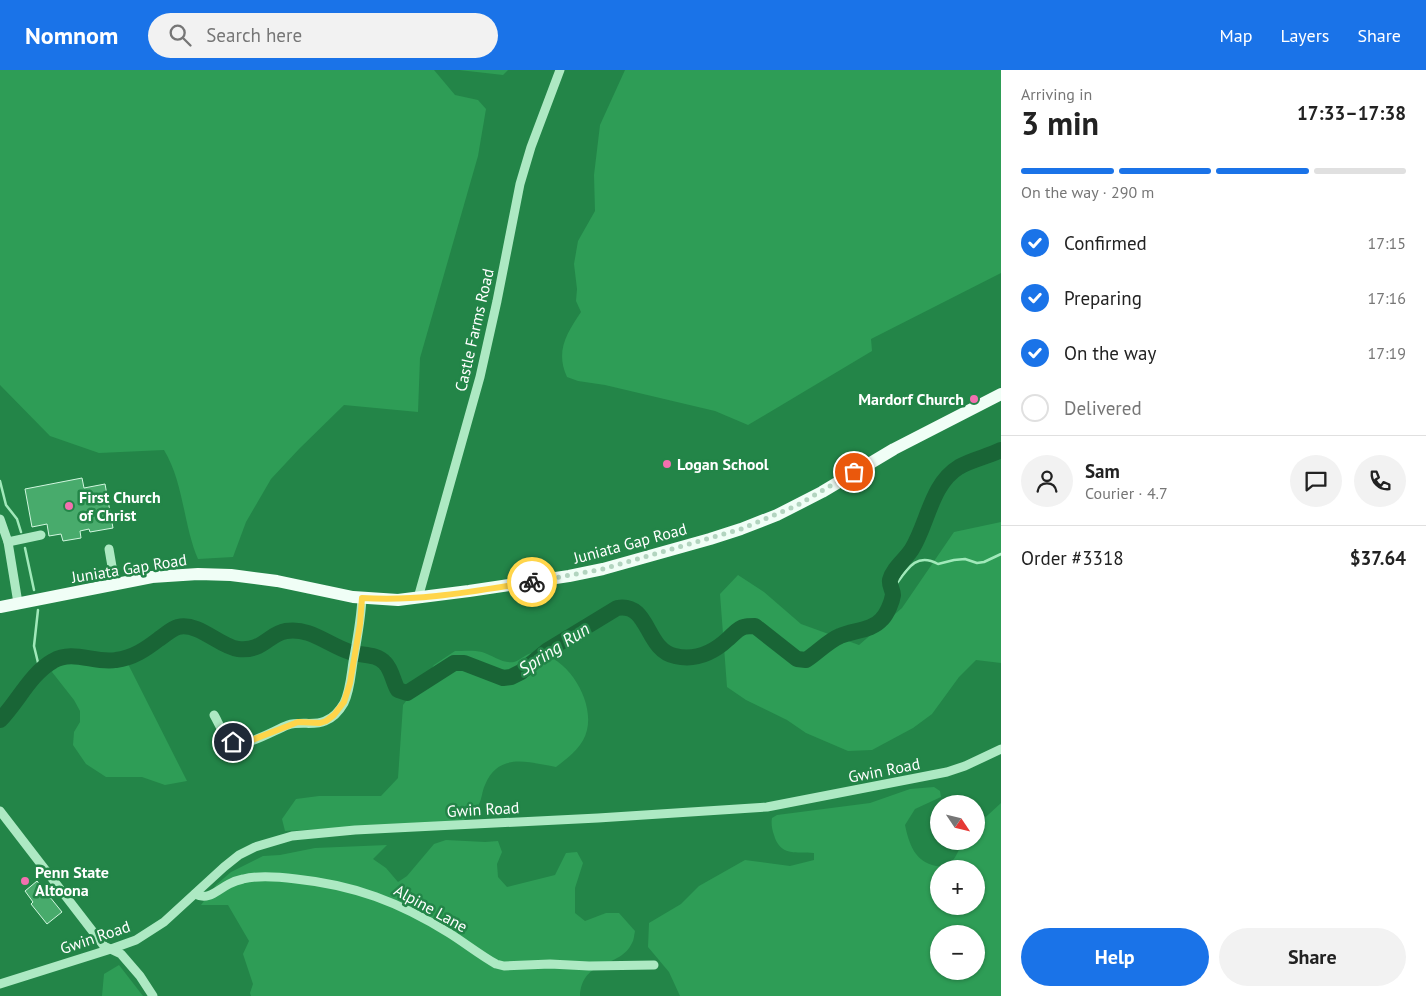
<!DOCTYPE html>
<meta charset="utf-8">
<style>
body{margin:0;font-family:"PT Sans",sans-serif;background:#f2f2f2;color:#222;height:100vh;display:flex;flex-direction:column;font-size:19px;white-space:nowrap}
*{box-sizing:border-box;margin:0}
p{font-size:16px;color:#767676}
.icon{flex:none;width:28px;height:28px;fill:none;stroke:currentColor;stroke-width:2;stroke-linecap:round;stroke-linejoin:round}
.map{position:relative;flex:1;overflow:hidden}
.details{display:flex;flex-direction:column;background:#fff;width:425px}
.details>*{flex:none}
.needle{width:32px;rotate:125deg}
.buttons{position:absolute;left:930px;top:725px;display:grid;gap:10px}
.buttons a{display:grid;place-items:center;width:55px;height:55px;border-radius:50%;background:#fff;box-shadow:0 1px 4px #0004;font-size:25px}
.pin{position:absolute;display:grid;place-items:center;width:42px;height:42px;color:#fff;margin:-21px;border:2px solid #fff;border-radius:50%;box-shadow:0 1px 5px #0007}
.courier{position:absolute;display:grid;place-items:center;width:50px;height:50px;margin:-25px;border:4px solid #ffd54a;border-radius:50%;background:#fff;color:#222;box-shadow:0 1px 6px #0007}
.head em{font-style:normal;font-weight:600}
.head div{display:flex;flex-direction:column-reverse}
.head{display:flex;align-items:center;justify-content:space-between;height:85px;padding:0 20px}
h1{font-size:32px;font-weight:600;line-height:38px}
.bar{display:grid;grid-template-columns:repeat(4,1fr);gap:8px 5px;align-content:center;height:60px;padding:0 20px}
.bar i{height:6px;border-radius:4px;background:#e0e0e0}
.bar .active{background:#1a73e8}
.bar p{grid-column:span 4}
.line{display:flex;align-items:center;gap:12px;padding:0 20px;border-top:1px solid #e0e0e0}
.line div{flex:1}
.round{display:grid;place-items:center;flex:none;width:52px;height:52px;border-radius:26px;background:#f2f2f2}
ol{padding:0 20px;list-style:none}
li{display:flex;align-items:center;gap:15px;height:55px}
li p{margin-inline-start:auto}
li .icon{padding:5px;border-radius:50%;background:#1a73e8;color:#fff;stroke-width:4}
li:last-child{color:#767676}
li i{width:28px;height:28px;border:2px solid #e0e0e0;border-radius:50%}
.primary-button{display:flex;gap:10px;margin-top:auto;padding:10px 20px}
.primary-button a{flex:1;height:58px;border-radius:30px;background:#1a73e8;color:#fff;font-size:20px;font-weight:600;line-height:58px;text-align:center}
.primary-button a+a{background:#f2f2f2;color:#222}
header{display:flex;align-items:center;gap:30px;box-sizing:border-box;height:70px;padding:0 25px;background:#1a73e8;color:#fff}
header strong{font-size:24px}
nav{display:flex;gap:28px;margin-inline-start:auto;font-size:18px}
.search{width:350px;height:45px;background:#f2f2f2;display:flex;align-items:center;gap:12px;box-sizing:border-box;padding:0 18px;border-radius:28px;color:#767676;font-size:19px}
main{display:flex;flex:1;min-height:0}
.map>svg:first-child{display:block}
.green{fill:#2e9d56;fill-rule:evenodd}
.lines{fill:none;stroke-linecap:round;stroke-linejoin:round}
.stream{stroke:#a1e9ba;stroke-width:2.5}
.river{stroke:#196536;stroke-width:16}
.building{fill:#48ab6c;stroke:#d1f7df}
.minor{stroke:#ade9c3;stroke-width:9}
.major{stroke:#f0fef6;stroke-width:12}
.done{stroke:#b2d4bf;stroke-width:5;stroke-dasharray:0 9}
.route{stroke:#ffd54a;stroke-width:6}
.poi-dot{fill:#f370af;stroke:#238548;stroke-width:2}
.labels{text-anchor:middle;stroke-width:5;stroke-linejoin:round;paint-order:stroke}
.street-label{font-size:16px;fill:#fff;stroke:#238548}
.poi-label{font-size:16px;font-weight:bold;fill:#fff;stroke:#238548;text-anchor:start}
.water-label{font-size:18px;font-style:italic;fill:#f8fefa;stroke:#238548}
</style>
<header>
<strong>Nomnom</strong>
<div class="search"><svg class="icon" aria-label="search" viewBox="0 0 24 24"><circle cx="10" cy="10" r="6"/><path d="M15 15l6 6"/></svg>Search here</div>
<nav><a>Map</a><a>Layers</a><a>Share</a></nav>
</header>
<main>
<div class="map">
<svg width="1001" height="926" viewBox="0 0 1001 926">
<rect width="100%" height="100%" fill="#238548"/>
<g class="green">
<path d="M 0,0 L 434,0 L 455,25 L 478,30 L 486,39 L 478,86 L 420,288 L 418,342 L 344,335 L 299,379 L 271,409 L 246,452 L 233,487 L 198,489 C 183,454 184,413 164,380 L 99,383 L 50,366 L 0,315 Z"/>
<polygon points="459,0 508,0 503,5"/>
<path d="M 625,0 L 1001,0 L 1001,203 L 871,269 L 872,281 L 748,355 L 715,341 L 605,315 L 578,311 L 567,307 C 555,281 567,263 581,242 L 576,231 L 577,219 L 574,194 L 578,171 L 595,141 L 594,105 L 600,55 Z"/>
<polygon points="1001,452 1001,593 976,590 959,607 932,644 913,658 872,680 848,681 806,663 787,650 746,630 727,617 720,524 738,505 764,522 801,554 859,575 902,538 954,462"/>
<path d="M 455,581 C 463,581 474,580 482,582 C 492,585 503,594 514,592 C 523,589 527,581 539,583 C 569,589 594,631 587,660 C 583,677 569,687 556,697 C 528,692 498,682 485,715 C 482,721 482,729 479,734 C 476,741 468,746 463,751 L 285,761 L 282,749 L 296,729 L 319,726 L 381,726 L 398,708 L 403,635 L 434,595 Z"/>
<polygon points="91,585 115,587 127,592 187,711 165,715 142,707 106,707 86,694 73,675 74,662 80,652 80,641 74,630 52,602 58,591"/>
<path d="M 934,717 L 940,721 L 941,727 L 915,739 L 905,755 C 909,774 915,792 936,796 C 941,797 947,796 951,792 C 956,788 960,777 963,771 L 976,771 L 976,756 L 1001,733 L 1001,926 L 680,926 L 669,902 L 648,877 L 649,853 L 681,834 L 699,816 L 745,790 L 790,796 L 814,790 L 814,783 C 795,782 780,786 774,765 C 772,759 771,754 772,748 L 777,745 L 870,733 L 910,719 ZM 939,799 L 976,799 L 976,836 L 939,836 ZM 939,864 L 976,864 L 976,901 L 939,901 Z"/>
<path d="M 446,770 L 485,772 L 498,771 L 502,782 L 497,794 L 498,807 L 507,817 L 555,805 L 566,783 L 577,782 L 583,793 L 575,818 L 575,843 L 585,851 L 606,843 L 619,843 L 635,861 C 634,865 634,870 632,873 C 620,899 582,888 580,926 L 251,926 L 250,923 L 253,914 L 243,884 L 249,871 L 228,835 L 201,835 L 216,815 L 231,802 L 263,786 L 280,785 L 315,778 L 387,775 L 373,789 L 386,798 L 398,812 L 407,806 L 434,774 Z"/>
<polygon points="119,895 143,926 102,926 104,904"/>
</g>
<g class="lines">
<g class="stream">
<polyline points="0,411 6,435 17,449 21,462"/>
<polyline points="25,478 34,520"/>
<path d="M 890,511 L 897,513 C 909,496 918,483 938,494 L 954,490 L 965,489 L 977,493 L 984,492 L 1001,484"/>
<polyline points="38,540 34,576 40,601"/>
</g>
<path class="river" d="M 0,650 C 18,632 30,604 53,591 C 73,579 95,594 116,590 C 133,588 146,579 159,569 C 165,565 171,559 178,557 C 199,552 220,577 238,579 C 263,582 268,564 286,561 C 310,557 328,575 350,582 C 361,586 376,583 385,593 C 392,600 393,612 398,620 L 407,623 L 454,593 L 464,593 L 503,608 L 511,607 L 521,602 L 548,580 L 617,538 C 650,532 645,580 675,586 C 696,591 714,582 728,569 C 733,565 738,558 744,557 C 747,556 752,556 755,556 L 797,589 L 806,590 C 817,583 828,571 840,566 C 853,560 872,561 882,549 C 887,544 892,532 893,525 C 893,520 889,515 890,510 C 893,498 906,489 912,479 C 928,453 931,414 959,397 C 973,389 987,387 1001,380"/>
</g>
<g class="building">
<polygon points="82,408 84,418 105,414 113,458 90,462 89,459 80,461 81,468 63,471 61,464 49,466 47,454 32,457 25,419"/>
<polygon points="37,811 62,842 47,854 31,834 33,832 25,821"/>
</g>
<g class="lines">
<g class="minor">
<polyline points="0,449 8,472 18,533"/>
<polyline points="8,472 41,465"/>
<polyline points="109,479 115,514"/>
<polyline points="418,528 480,307 497,231 520,114 531,77 560,0"/>
<path d="M 214,645 C 219,653 224,669 234,672 C 248,677 274,660 288,655 C 300,651 315,656 325,651 C 333,648 340,640 344,633 C 350,621 351,605 353,592 C 357,570 361,550 362,528"/>
<polyline points="0,741 104,876 121,884 140,906 153,926"/>
<path d="M 195,824 C 209,831 217,820 229,814 C 233,812 238,810 243,809 C 259,805 280,807 296,809 C 354,815 399,832 449,863 C 465,873 480,885 496,894 L 504,896 L 550,894 L 589,896 L 654,895"/>
<polyline points="0,914 111,879 136,870 164,852 224,797 239,785 255,777 292,766 355,760 598,748 767,737 947,702 965,696 1001,679"/>
</g>
<polyline class="major" points="0,537 152,507 198,504 231,505 277,511 353,527 398,530 469,521 569,506 603,499 710,469 741,459 777,445 822,422 894,379 1001,324"/>
</g>
<g class="lines">
<polyline class="done" points="532,512 603,499 741,459 796,436 854,402"/>
<path class="route" d="M 233,672 L 247,672 L 298,652 L 320,653 L 326,651 L 334,645 L 344,632 L 350,613 L 360,554 L 362,528 C 419,532 475,521 532,512"/>
</g>
<g class="poi-dot">
<circle cx="974" cy="329" r="5"/>
<circle cx="667" cy="394" r="5"/>
<circle cx="69" cy="436" r="5"/>
<circle cx="25" cy="811" r="5"/>
</g>
<g class="labels">
<g class="street-label">
<text transform="translate(474 260) rotate(-77)" y="6">Castle Farms Road</text>
<text transform="translate(630 473) rotate(-15)" y="6">Juniata Gap Road</text>
<text transform="translate(129 498) rotate(-9)" y="6">Juniata Gap Road</text>
<text transform="translate(884 700) rotate(-11)" y="6">Gwin Road</text>
<text transform="translate(483 739) rotate(-3)" y="6">Gwin Road</text>
<text transform="translate(431 838) rotate(29)" y="6">Alpine Lane</text>
<text transform="translate(95 867) rotate(-19)" y="6">Gwin Road</text>
</g>
<g class="poi-label">
<text x="964" y="335" text-anchor="end">Mardorf Church</text>
<text x="677" y="400">Logan School</text>
<text x="79" y="433">First Church<tspan x="79" dy="18">of Christ</tspan></text>
<text x="35" y="808">Penn State<tspan x="35" dy="18">Altoona</tspan></text>
</g>
<g class="water-label">
<text transform="translate(554 579) rotate(-33)" y="6">Spring Run</text>
</g>
</g>
</svg>
<div class="buttons">
<a><svg class="needle" viewBox="-14 -14 28 28"><path d="M0-13l5 13h-10z" fill="#e53935"/><path d="M0 13l5-13h-10z" fill="#767676"/></svg></a>
<a>+</a>
<a>−</a>
</div>
<div class="pin" style="left:854px;top:402px;background:#ea580c"><svg class="icon" aria-label="bag" viewBox="0 0 24 24"><path d="M5 8h14l-1 12H6zM9 8a3 3 0 0 1 6 0"/></svg></div>
<div class="pin" style="left:233px;top:672px;background:#1f2937"><svg class="icon" aria-label="home" viewBox="0 0 24 24"><path d="M3 11l9-7 9 7M6 9v11h12V9"/></svg></div>
<div class="courier" style="left:532px;top:512px"><svg class="icon" aria-label="bike" viewBox="0 0 24 24"><circle cx="6" cy="16" r="4"/><circle cx="18" cy="16" r="4"/><path d="M6 16l4-8h5l3 8M10 8l3 8H6M13 5h3"/></svg></div>
</div>
<section class="details">
<div class="head"><div><h1>3 min</h1><p>Arriving in</p></div><em>17:33–17:38</em></div>
<div class="bar"><i class="active"></i><i class="active"></i><i class="active"></i><i></i><p>On the way · 290 m</p></div>
<ol>
<li><svg class="icon" aria-label="check" viewBox="0 0 24 24"><path d="M5 12l5 5 9-10"/></svg>Confirmed<p>17:15</p></li>
<li><svg class="icon" aria-label="check" viewBox="0 0 24 24"><path d="M5 12l5 5 9-10"/></svg>Preparing<p>17:16</p></li>
<li><svg class="icon" aria-label="check" viewBox="0 0 24 24"><path d="M5 12l5 5 9-10"/></svg>On the way<p>17:19</p></li>
<li><i></i>Delivered</li>
</ol>
<div class="line" style="height:90px"><a class="round"><svg class="icon" aria-label="person" viewBox="0 0 24 24"><circle cx="12" cy="8" r="4"/><path d="M4 21q1-7 8-7t8 7"/></svg></a><div><b>Sam</b><p>Courier · 4.7</p></div><a class="round"><svg class="icon" aria-label="chat" viewBox="0 0 24 24"><path d="M4 5h16v11H9l-5 4z"/></svg></a><a class="round"><svg class="icon" aria-label="phone" viewBox="0 0 24 24"><path d="M5 4h4l2 5-3 2q2 4 5 5l2-3 5 2v4C11 20 4 13 5 4z"/></svg></a></div>
<div class="line" style="height:65px"><div>Order #3318</div><b>$37.64</b></div>
<div class="primary-button"><a>Help</a><a>Share</a></div>
</section>
</main>
